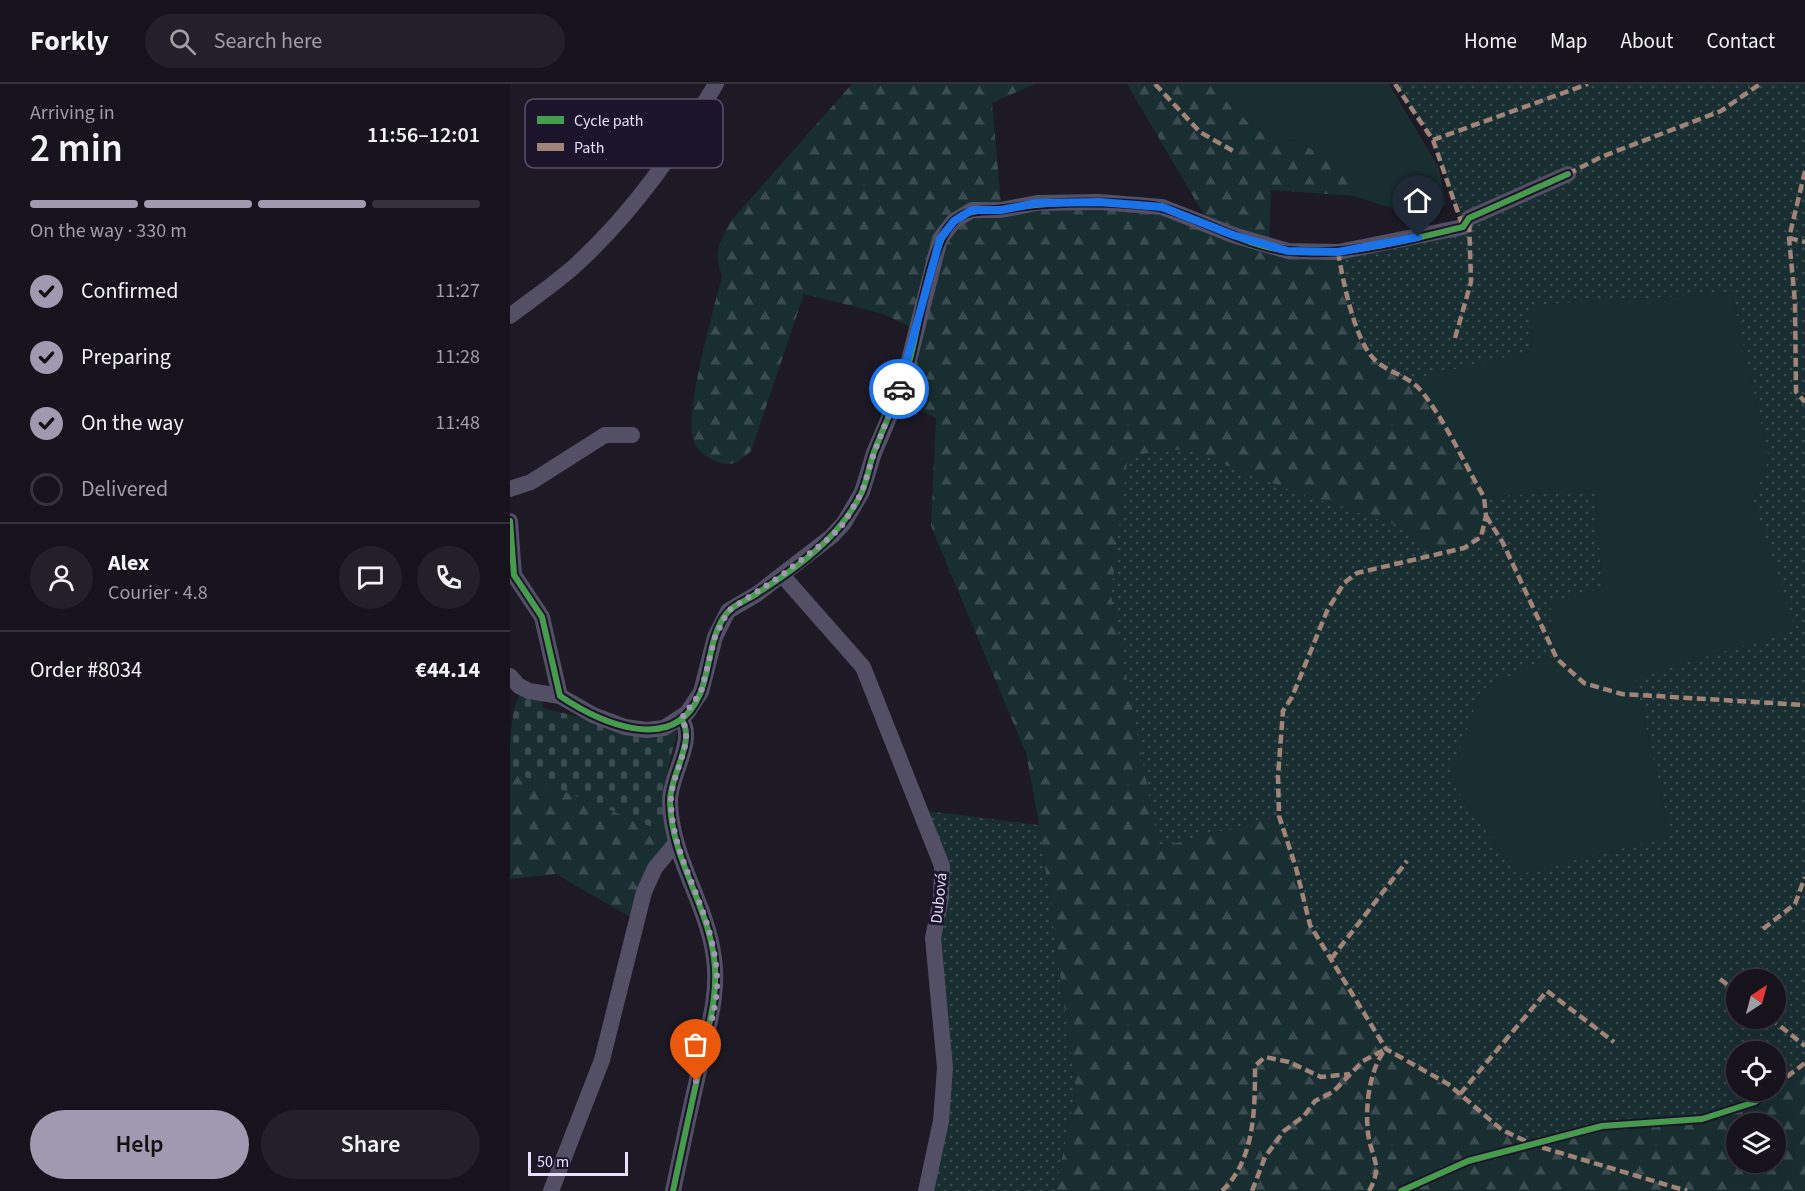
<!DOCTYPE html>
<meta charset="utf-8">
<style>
body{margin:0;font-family:"Source Sans 3",sans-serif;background:#232029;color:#f1f3f6;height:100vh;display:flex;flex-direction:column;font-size:22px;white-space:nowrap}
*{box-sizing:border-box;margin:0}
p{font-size:20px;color:#9e9ea3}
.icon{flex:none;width:33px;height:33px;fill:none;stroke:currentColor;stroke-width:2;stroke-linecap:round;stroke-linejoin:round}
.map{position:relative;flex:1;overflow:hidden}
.panel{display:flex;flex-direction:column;background:#16131c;width:510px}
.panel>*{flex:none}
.needle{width:39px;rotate:36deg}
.controls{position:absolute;left:1216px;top:885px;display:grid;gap:12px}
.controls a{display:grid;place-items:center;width:60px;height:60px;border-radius:50%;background:#16131c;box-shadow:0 6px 24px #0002,0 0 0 2px #35323b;font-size:30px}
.scale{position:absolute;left:18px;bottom:15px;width:100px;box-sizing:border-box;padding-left:6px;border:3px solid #e7e0fc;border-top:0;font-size:16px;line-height:21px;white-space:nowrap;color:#e7e0fc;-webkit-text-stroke:4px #1b142a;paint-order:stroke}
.pin{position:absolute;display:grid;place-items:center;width:51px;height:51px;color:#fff;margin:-62px -26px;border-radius:50% 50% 50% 0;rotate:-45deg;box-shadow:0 0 6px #0007}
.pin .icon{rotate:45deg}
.courier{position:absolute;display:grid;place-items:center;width:60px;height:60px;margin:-30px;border:4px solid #1a73e8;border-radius:50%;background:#fff;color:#222;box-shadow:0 2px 8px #0007}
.headline em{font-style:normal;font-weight:600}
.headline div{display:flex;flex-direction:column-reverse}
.headline{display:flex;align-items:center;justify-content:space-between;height:102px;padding:0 30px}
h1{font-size:39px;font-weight:600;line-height:45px}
.bar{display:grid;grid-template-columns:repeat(4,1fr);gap:9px 6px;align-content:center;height:72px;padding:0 30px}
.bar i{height:8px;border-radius:4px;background:#35323b}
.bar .current{background:#a09ab1}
.bar p{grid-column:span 4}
.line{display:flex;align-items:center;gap:15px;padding:0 30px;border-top:2px solid #35323b}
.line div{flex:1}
.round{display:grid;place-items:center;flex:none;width:63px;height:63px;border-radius:32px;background:#232029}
ol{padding:0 30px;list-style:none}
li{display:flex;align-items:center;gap:18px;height:66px}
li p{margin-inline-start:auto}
li .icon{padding:6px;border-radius:50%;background:#a09ab1;color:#111;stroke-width:4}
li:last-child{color:#9e9ea3}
li i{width:33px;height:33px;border:3px solid #35323b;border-radius:50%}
.action{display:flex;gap:12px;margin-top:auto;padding:12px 30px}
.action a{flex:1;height:69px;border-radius:36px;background:#a09ab1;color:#111;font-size:24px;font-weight:600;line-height:69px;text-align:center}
.action a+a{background:#232029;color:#f1f3f6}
header{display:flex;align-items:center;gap:36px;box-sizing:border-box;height:84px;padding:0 30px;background:#16131c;border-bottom:2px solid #35323b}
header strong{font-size:28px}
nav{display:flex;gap:33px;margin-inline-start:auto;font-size:21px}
.search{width:420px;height:54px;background:#232029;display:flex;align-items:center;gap:15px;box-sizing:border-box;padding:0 21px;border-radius:33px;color:#9e9ea3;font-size:22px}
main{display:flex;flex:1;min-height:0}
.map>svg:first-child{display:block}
.green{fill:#192e31}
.forest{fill:url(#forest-firs);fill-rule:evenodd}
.cemetery{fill:url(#cemetery-stones)}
.garden{fill:url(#garden-dots);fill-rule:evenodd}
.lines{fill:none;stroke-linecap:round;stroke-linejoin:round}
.street{stroke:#534f64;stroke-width:16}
.quiet{stroke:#a18479;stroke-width:4.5;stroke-dasharray:9 4.5;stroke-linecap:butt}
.cycleway-casing{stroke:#1b142a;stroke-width:10}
.cycleway{stroke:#469c4c;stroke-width:6}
.done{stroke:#a09ab1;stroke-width:6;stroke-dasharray:0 10.8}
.route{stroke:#1a73e8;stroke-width:8}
.labels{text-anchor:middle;stroke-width:6;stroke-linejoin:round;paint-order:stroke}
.street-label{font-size:16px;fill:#e7e0fc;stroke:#1b142a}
.key{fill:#1b142a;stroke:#585169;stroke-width:1.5}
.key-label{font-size:16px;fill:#e7e0fc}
</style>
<header>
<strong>Forkly</strong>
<div class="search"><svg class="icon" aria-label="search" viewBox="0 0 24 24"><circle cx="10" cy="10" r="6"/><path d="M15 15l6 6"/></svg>Search here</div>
<nav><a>Home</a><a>Map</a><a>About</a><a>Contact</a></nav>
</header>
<main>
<section class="panel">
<div class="headline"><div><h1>2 min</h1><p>Arriving in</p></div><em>11:56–12:01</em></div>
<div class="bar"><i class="current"></i><i class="current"></i><i class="current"></i><i></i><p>On the way · 330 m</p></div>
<ol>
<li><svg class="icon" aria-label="check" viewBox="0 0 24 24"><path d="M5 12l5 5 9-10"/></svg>Confirmed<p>11:27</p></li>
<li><svg class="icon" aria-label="check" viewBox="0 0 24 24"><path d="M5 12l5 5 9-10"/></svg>Preparing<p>11:28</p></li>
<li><svg class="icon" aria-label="check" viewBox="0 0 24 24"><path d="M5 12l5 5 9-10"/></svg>On the way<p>11:48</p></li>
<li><i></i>Delivered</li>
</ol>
<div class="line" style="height:108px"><a class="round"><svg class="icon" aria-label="person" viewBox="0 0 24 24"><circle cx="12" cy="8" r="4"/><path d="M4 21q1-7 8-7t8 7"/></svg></a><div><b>Alex</b><p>Courier · 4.8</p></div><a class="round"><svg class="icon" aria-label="chat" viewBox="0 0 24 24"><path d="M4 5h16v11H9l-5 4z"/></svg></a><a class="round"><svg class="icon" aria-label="phone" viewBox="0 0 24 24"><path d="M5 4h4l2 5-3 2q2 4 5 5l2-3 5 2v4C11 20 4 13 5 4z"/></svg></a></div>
<div class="line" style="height:78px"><div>Order #8034</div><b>€44.14</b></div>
<div class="action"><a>Help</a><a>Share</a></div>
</section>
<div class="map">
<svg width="1295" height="1107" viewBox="0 0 1295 1107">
<defs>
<pattern id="forest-firs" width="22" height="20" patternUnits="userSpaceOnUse" patternTransform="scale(1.5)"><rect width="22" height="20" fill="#192e31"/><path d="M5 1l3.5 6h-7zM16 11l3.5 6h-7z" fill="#3a4c50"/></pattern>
<pattern id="cemetery-stones" width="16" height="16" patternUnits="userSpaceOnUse" patternTransform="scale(1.5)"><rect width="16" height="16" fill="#192e31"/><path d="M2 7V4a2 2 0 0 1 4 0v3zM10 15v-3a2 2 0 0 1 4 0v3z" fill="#3a4c50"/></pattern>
<pattern id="garden-dots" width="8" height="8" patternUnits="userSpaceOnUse" patternTransform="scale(1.5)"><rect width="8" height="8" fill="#192e31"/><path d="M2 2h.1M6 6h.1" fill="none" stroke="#3a4c50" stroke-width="1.8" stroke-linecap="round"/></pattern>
</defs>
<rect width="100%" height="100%" fill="#1d1925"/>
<g class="green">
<polygon points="698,0 879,0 929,84 936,121 906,132 844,112 831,84 788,57 768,56 743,43"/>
<polygon points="1222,209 1259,375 1243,416 1286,546 1125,594 1161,752 1007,791 939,695 971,606 1042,572 1041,519 1092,504 1085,406 974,413 915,311 901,295 1021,267 1022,221"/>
</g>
<g class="forest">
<path d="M 342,0 L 525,0 L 482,19 L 491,120 L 445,130 L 404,245 L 374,230 L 294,210 L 241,367 C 230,377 221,385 205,377 C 195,372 186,366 183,355 C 175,323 204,227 212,191 C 203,169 210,158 220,138 Z"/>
<polygon points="617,0 698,0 743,43 768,56 788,57 832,84 844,112 761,106 759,157 697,136"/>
<path d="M 630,122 L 723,151 L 828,168 C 833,196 844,256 865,276 C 881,291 898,290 913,309 C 937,340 954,379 974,413 L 976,432 L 971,453 L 954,464 L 914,474 L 899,445 L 788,409 L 650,763 L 769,732 L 786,784 L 800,841 L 875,966 L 950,1010 L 992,1046 L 1024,1061 L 1092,1042 L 1192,1035 L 1244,1018 L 1259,1007 L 1266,1006 L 1266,1001 L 1295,979 L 1295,1107 L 545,1107 L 566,1007 L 529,741 L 516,669 L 421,442 L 426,334 L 386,314 L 430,155 L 462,126 ZM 1227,1040 L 1266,1040 L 1266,1078 L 1227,1078 Z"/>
<polygon points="0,688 44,703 161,751 127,837 46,790 0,795"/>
</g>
<path class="cemetery" d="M 10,610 L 32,617 L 33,624 L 142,651 L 168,645 C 157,688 150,707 161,751 L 44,703 L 0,688 C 0,666 0,625 10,610 Z"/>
<g class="garden">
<path d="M 885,0 L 1295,0 L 1295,979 L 1266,1001 L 1266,968 L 1227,968 L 1227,1006 L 1259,1007 C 1213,1042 1150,1036 1095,1042 C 1072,1045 1047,1055 1024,1061 L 992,1046 L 950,1010 L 875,966 L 800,841 L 786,784 L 769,732 L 649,763 L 601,512 L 618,371 L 676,365 L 788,409 L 899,445 L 914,474 L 954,464 L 971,453 L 976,432 L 974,413 L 1085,406 L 1092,504 L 1041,519 L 1042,572 L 971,606 L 939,695 L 1007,791 L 1161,752 L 1125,594 L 1285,546 L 1243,416 L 1259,375 L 1222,209 L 1022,221 L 1021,267 C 990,274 959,282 927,289 C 920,291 908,296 901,295 C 846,287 836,211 828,168 L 952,142 L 923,56 ZM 1227,896 L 1266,896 L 1266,934 L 1227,934 Z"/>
<polygon points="410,726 529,741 566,1007 545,1107 416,1107 431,1037 423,854 432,782"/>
</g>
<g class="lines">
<g class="street">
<path d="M 0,232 C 23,214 48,198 69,178 C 124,127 167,65 206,0"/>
<polyline points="0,405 21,398 95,351 122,351"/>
<polyline points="0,437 4,491 32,533 50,612"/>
<polyline points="272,491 353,583 432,782 431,814 423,854 435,984 431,1037 416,1107"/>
<polyline points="0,592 9,602 19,607 50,612 83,631 115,643 137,646 154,644 177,629 191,608 205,553 218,527 247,510 322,452 334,439 352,408 364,369 381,329 399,276 430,155 444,137 462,126 491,126 527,119 589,118 652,123 723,151 778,167 828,168 953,143 959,134 1058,90"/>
<polyline points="41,1107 92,976 134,808 145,784 165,760"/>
<path d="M 163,1107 C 172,1064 181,1021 191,978 C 198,943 209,910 204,874 C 197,819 161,774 160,717 C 160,691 187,655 171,635"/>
</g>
<g class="quiet">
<polyline points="645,0 690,48 723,67"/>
<polyline points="885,0 923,56 953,143"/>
<polyline points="923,56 1078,0"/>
<polyline points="1295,87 1279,154 1285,218 1286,308 1295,318"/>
<polyline points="1058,90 1091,73 1211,27 1250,0"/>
<polyline points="1279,154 1295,158"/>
<path d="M 828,168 C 833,196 844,256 865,276 C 881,291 898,290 913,309 C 937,340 954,379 974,413 L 976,432 L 971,453 L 954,464 L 847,489 L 834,499 L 817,527 L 782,613 L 773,627 L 768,692 L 769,732 L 786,784 L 800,841 L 876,965 L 938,1000 L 992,1046 L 1024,1061 L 1177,1107"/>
<polyline points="945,254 961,198 959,134"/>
<polyline points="976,432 993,459 1047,575 1074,599 1112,610 1295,621"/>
<polyline points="1253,845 1285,820 1295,793"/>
<polyline points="821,875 897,777"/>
<polyline points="1210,895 1227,908"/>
<polyline points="1260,934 1295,962"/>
<polyline points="1266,1001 1295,979"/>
<polyline points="950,1010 1037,907 1104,958"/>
<path d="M 712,1107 C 745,1076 745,1024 745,982 L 755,973 L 779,978 L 811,993 L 840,990"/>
<polyline points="742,1107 755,1073 774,1047 794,1032 805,1017 823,1008 853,977 876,965"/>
<path d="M 859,1107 C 874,1081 861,1074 858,1049 C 855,1023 859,988 874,967"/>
</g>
<g class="cycleway-casing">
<g id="cycleway">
<path d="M 0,437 L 4,491 L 32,533 L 50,612 C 89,638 163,673 190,610 C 200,586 199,556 214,533 C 222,520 237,517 249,508 C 288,483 330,453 351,410 C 357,397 359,382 364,368 C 376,337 391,307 400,275 C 409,241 420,162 442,139 C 457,123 475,128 495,125 C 537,118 575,117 619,120 C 631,121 644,121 656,125 C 697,137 737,163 780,167 C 838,173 897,156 953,143 L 959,134 L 1058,90"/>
<path d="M 163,1107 C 172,1064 181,1021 191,978 C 198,943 209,910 204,874 C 197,819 161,774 160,717 C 160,691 187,655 171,635"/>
<polyline points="891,1107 958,1077 1092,1042 1192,1035 1245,1018 1259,1006"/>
</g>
</g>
<use href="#cycleway" class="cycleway"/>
</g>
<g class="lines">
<path class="done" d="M 186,997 C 192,970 206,930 207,903 C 208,883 203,859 197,840 C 184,798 162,763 161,718 C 160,691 187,656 171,635 L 191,608 L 205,553 L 218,527 L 272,491 L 322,452 L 334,439 L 352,408 L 364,369 L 389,305"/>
<polyline class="route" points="389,305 430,155 444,137 462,126 491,126 527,119 589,118 652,123 723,151 778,167 828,168 908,153"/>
</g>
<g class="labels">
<g class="street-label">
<text transform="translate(428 814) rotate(-84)" y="6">Dubová</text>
</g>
</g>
<rect x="15" y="15" width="198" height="69" rx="9" class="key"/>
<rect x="27" y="32" width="27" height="8" fill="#469c4c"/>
<rect x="27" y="59" width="27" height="8" fill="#a18479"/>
<g class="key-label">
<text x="64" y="42">Cycle path</text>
<text x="64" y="69">Path</text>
</g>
</svg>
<div class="controls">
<a><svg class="needle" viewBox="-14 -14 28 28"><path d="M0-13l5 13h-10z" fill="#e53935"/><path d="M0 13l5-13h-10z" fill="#9e9ea3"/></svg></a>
<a><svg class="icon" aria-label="locate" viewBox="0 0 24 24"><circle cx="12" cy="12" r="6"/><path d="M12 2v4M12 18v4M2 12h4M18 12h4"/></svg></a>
<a><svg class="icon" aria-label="layers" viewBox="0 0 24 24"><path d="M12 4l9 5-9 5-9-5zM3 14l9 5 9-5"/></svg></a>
</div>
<div class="scale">50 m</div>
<div class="pin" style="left:186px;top:997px;background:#ea580c"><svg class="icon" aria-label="bag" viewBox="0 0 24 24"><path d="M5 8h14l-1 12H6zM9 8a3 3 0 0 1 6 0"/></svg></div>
<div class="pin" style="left:908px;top:153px;background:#1f2937"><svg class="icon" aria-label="home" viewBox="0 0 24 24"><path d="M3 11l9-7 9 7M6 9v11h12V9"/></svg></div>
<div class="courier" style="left:389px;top:305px"><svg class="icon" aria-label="car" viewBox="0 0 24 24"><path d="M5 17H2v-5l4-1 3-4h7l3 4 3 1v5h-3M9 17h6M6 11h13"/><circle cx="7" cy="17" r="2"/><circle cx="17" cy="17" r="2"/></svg></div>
</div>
</main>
